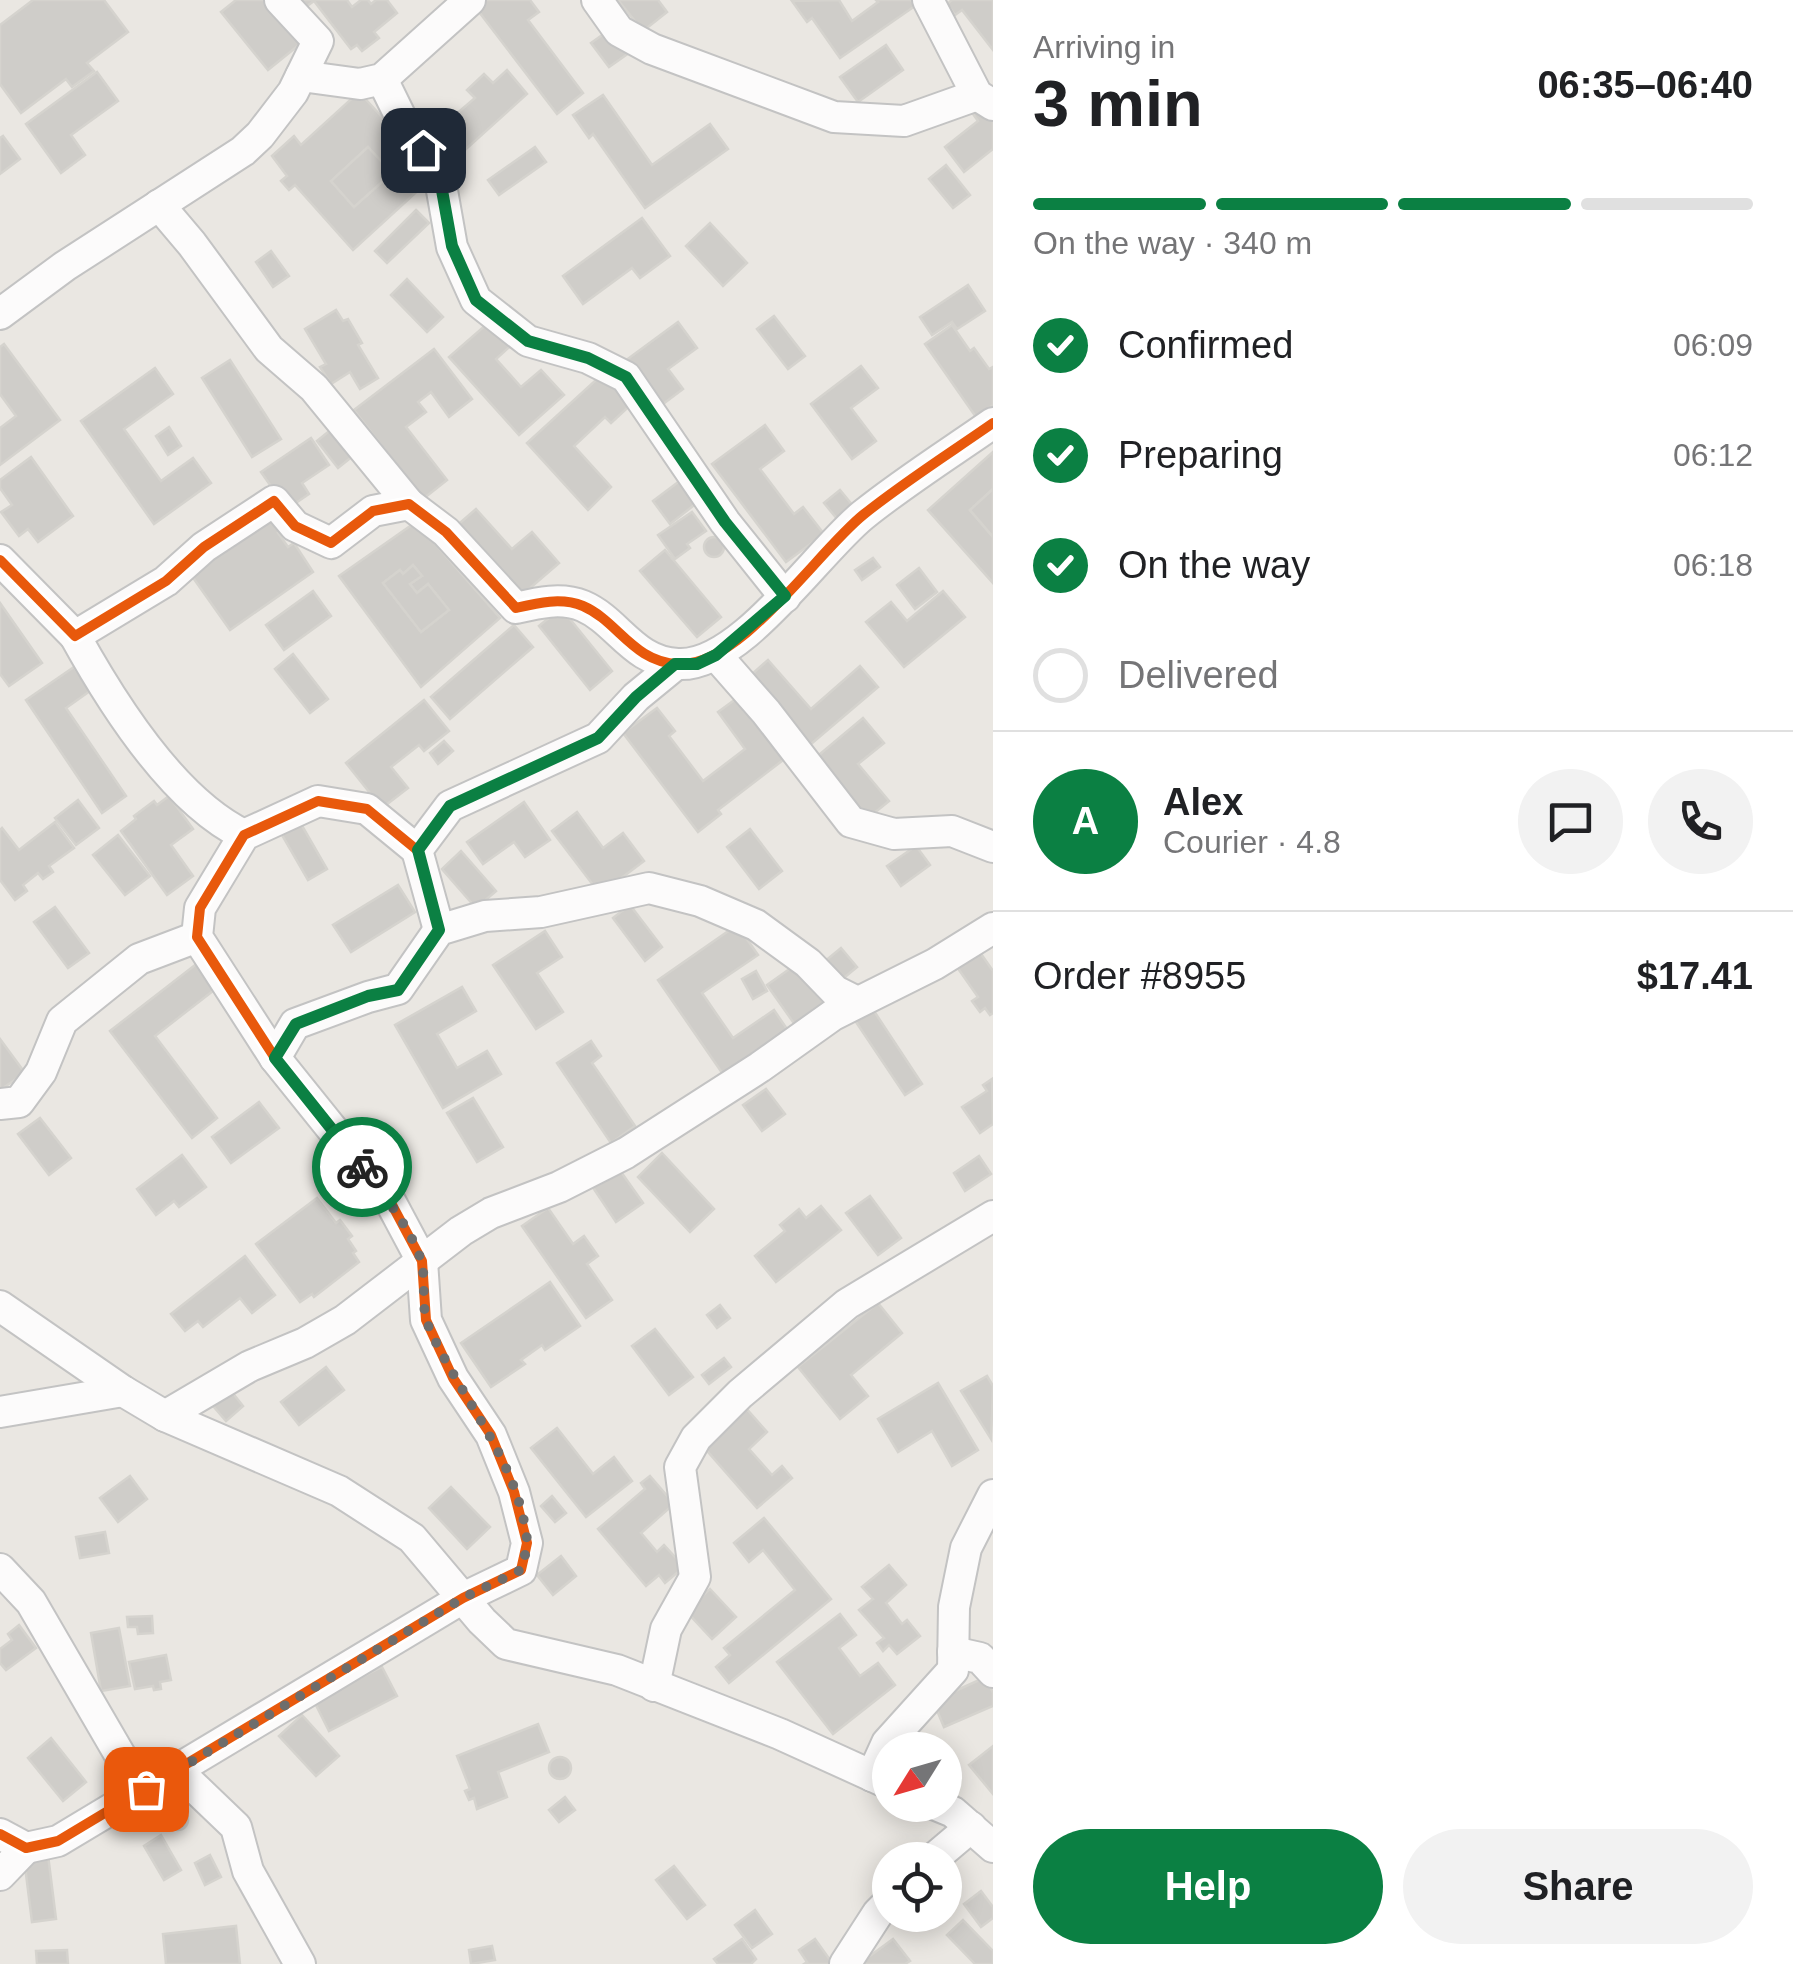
<!DOCTYPE html>
<meta charset="utf-8">
<style>
body{margin:0;font-family:Arial,sans-serif;background:#f2f2f2;color:#202124;height:100vh;display:flex;flex-direction:column;font-size:38px;white-space:nowrap}
*{box-sizing:border-box;margin:0}
p{font-size:32px;color:#757577}
.icon{flex:none;width:55px;height:55px;fill:none;stroke:currentColor;stroke-width:2;stroke-linecap:round;stroke-linejoin:round}
.map{position:relative;flex:1;overflow:hidden}
.panel{display:flex;flex-direction:column;background:#fff;width:800px}
.panel>*{flex:none}
.needle{width:65px;rotate:233deg}
.controls{position:absolute;left:872px;top:1732px;display:grid;gap:20px}
.controls a{display:grid;place-items:center;width:90px;height:90px;border-radius:50%;background:#fff;box-shadow:0 5px 25px #0003;font-size:50px}
.pin{position:absolute;display:grid;place-items:center;width:85px;height:85px;color:#fff;margin:-42px;border-radius:20px;box-shadow:0 5px 15px #0006}
.courier{position:absolute;display:grid;place-items:center;width:100px;height:100px;margin:-50px;border:8px solid #0b8043;border-radius:50%;background:#fff;color:#222;box-shadow:0 2px 12px #0007}
.summary em{font-style:normal;font-weight:700}
.summary div{display:flex;flex-direction:column-reverse}
.summary{display:flex;align-items:center;justify-content:space-between;height:170px;padding:0 40px}
h1{font-size:65px;font-weight:700;line-height:75px}
.bar{display:grid;grid-template-columns:repeat(4,1fr);gap:15px 10px;align-content:center;height:120px;padding:0 40px}
.bar i{height:12px;border-radius:8px;background:#e0e0e0}
.bar .on{background:#0b8043}
.bar p{grid-column:span 4}
.line{display:flex;align-items:center;gap:25px;padding:0 40px;border-top:2px solid #e0e0e0}
.line div{flex:1}
.round{display:grid;place-items:center;flex:none;width:105px;height:105px;border-radius:52px;background:#f2f2f2}
ol{padding:0 40px;list-style:none}
li{display:flex;align-items:center;gap:30px;height:110px}
li p{margin-inline-start:auto}
li .icon{padding:10px;border-radius:50%;background:#0b8043;color:#fff;stroke-width:4}
li:last-child{color:#757577}
li i{width:55px;height:55px;border:5px solid #e0e0e0;border-radius:50%}
.button{display:flex;gap:20px;margin-top:auto;padding:20px 40px}
.button a{flex:1;height:115px;border-radius:60px;background:#0b8043;color:#fff;font-size:40px;font-weight:700;line-height:115px;text-align:center}
.button a+a{background:#f2f2f2;color:#202124}
main{display:flex;flex:1;min-height:0}
.map>svg:first-child{display:block}
.building{fill:#cfcdc9;stroke:#d5d3ce;stroke-width:2.5;fill-rule:evenodd}
.lines{fill:none;stroke-linecap:round;stroke-linejoin:round}
.street-casing{stroke:#c3c3c3;stroke-width:34}
.street{stroke:#fcfbfb;stroke-width:30}
.cycleway-casing{stroke:#fff;stroke-width:16}
.cycleway{stroke:#e8590c;stroke-width:10}
.done{stroke:#6e6d6c;stroke-width:10;stroke-dasharray:0 18}
.route{stroke:#0b8043;stroke-width:12}
</style>
<main>
<div class="map">
<svg width="993" height="1964" viewBox="0 0 993 1964">
<rect width="100%" height="100%" fill="#eae7e2"/>
<g class="building">
<polygon points="33,0 104,0 128,32 87,63 94,71 72,87 66,79 21,113 0,84 0,25"/>
<polygon points="236,0 273,0 305,40 268,70 221,12"/>
<polygon points="302,0 347,0 352,7 361,0 368,0 371,4 376,0 387,0 397,13 374,32 379,38 362,51 357,45 351,49 314,1 307,6"/>
<polygon points="486,0 530,0 539,12 528,20 583,93 557,114 476,8"/>
<polygon points="618,0 658,0 667,12 643,31"/>
<polygon points="839,0 852,21 878,2 876,0 911,0 915,6 840,58 812,18 807,22 792,1"/>
<polygon points="952,0 993,0 993,50 962,10 955,15 947,4"/>
<polygon points="612,28 629,53 609,67 591,43"/>
<polygon points="886,45 903,70 858,102 840,77"/>
<polygon points="507,70 527,94 445,168 435,158 459,137 447,122 475,98 467,90 484,74 493,83"/>
<polygon points="97,72 118,101 71,135 85,155 61,173 26,124"/>
<path d="M 359,92 L 435,175 L 353,250 L 295,185 L 289,190 L 281,181 L 287,176 L 272,156 L 294,136 L 301,145 ZM 368,147 L 392,173 L 354,207 L 331,181 Z"/>
<polygon points="603,95 652,165 710,124 728,149 645,208 593,134 589,138 573,115"/>
<polygon points="983,105 993,117 993,149 964,172 945,147 978,121 973,114"/>
<polygon points="431,110 455,135 433,155 410,130"/>
<polygon points="3,136 20,159 0,174 0,138"/>
<polygon points="368,147 392,173 354,207 331,181"/>
<polygon points="535,147 546,162 499,195 488,180"/>
<polygon points="946,165 970,195 953,208 929,179"/>
<polygon points="416,210 429,223 387,263 375,251"/>
<polygon points="642,218 670,256 640,278 632,268 583,304 563,276"/>
<polygon points="710,223 747,263 723,286 686,246"/>
<polygon points="271,251 289,276 273,287 256,262"/>
<polygon points="407,279 443,317 427,332 391,295"/>
<polygon points="968,285 985,311 957,329 952,322 932,335 920,317"/>
<polygon points="336,310 343,321 348,319 362,343 358,345 378,378 360,389 350,372 331,384 320,367 326,364 305,329"/>
<polygon points="774,316 805,356 788,369 757,329"/>
<polygon points="495,317 516,341 496,359 521,387 541,370 564,395 519,435 449,357"/>
<polygon points="678,322 697,348 668,369 683,389 659,407 625,361"/>
<polygon points="952,325 970,351 974,348 989,369 993,367 993,405 976,417 925,344"/>
<polygon points="4,344 60,420 0,465 0,428 16,416 0,394 0,347"/>
<polygon points="434,349 472,399 449,417 431,392 418,402 426,412 406,427 447,480 423,499 354,410"/>
<polygon points="230,360 281,439 252,457 202,378"/>
<polygon points="861,366 878,388 851,408 876,441 852,459 811,404"/>
<polygon points="155,368 173,394 124,429 161,481 193,458 211,483 154,524 81,421"/>
<polygon points="608,369 636,400 611,423 605,417 574,446 611,487 588,510 527,443"/>
<polygon points="338,424 359,451 338,468 317,441"/>
<polygon points="765,425 784,451 760,469 794,514 803,507 824,534 786,562 712,464"/>
<polygon points="169,427 181,446 168,455 156,436"/>
<polygon points="311,438 329,465 302,483 309,494 287,509 261,472"/>
<polygon points="993,452 993,489 970,510 993,537 993,583 928,510"/>
<polygon points="31,457 73,516 38,542 28,529 19,536 1,512 12,505 0,488 0,480"/>
<polygon points="681,480 698,502 670,524 653,501"/>
<polygon points="993,489 993,537 970,510"/>
<polygon points="840,490 854,507 838,520 824,503"/>
<polygon points="270,509 284,530 278,533 288,547 294,543 313,572 230,630 189,572"/>
<polygon points="476,509 512,549 532,532 559,563 515,601 453,529"/>
<polygon points="692,512 706,531 687,544 690,548 675,559 658,535"/>
<path d="M 416,522 L 500,618 L 421,687 L 339,576 ZM 413,565 L 422,576 L 410,584 L 417,593 L 428,584 L 449,610 L 421,632 L 383,583 L 400,570 L 403,574 Z"/>
<circle cx="714" cy="547" r="10"/>
<polygon points="665,550 721,617 697,637 640,571"/>
<polygon points="873,558 880,567 862,580 855,570"/>
<polygon points="413,565 422,576 410,584 417,593 428,584 449,610 421,632 383,583 400,570 403,574"/>
<polygon points="919,568 937,592 915,609 897,585"/>
<polygon points="313,591 331,616 284,650 266,625"/>
<polygon points="943,591 965,617 904,667 866,622 891,602 907,621"/>
<polygon points="0,603 42,663 9,686 0,674"/>
<polygon points="561,608 612,671 590,690 539,626"/>
<polygon points="514,625 533,647 450,719 431,697"/>
<polygon points="293,654 328,699 310,713 275,669"/>
<polygon points="768,660 811,709 860,666 878,687 804,750 744,681"/>
<polygon points="74,667 90,691 66,708 126,796 102,813 26,700"/>
<polygon points="744,693 791,754 718,810 721,814 698,832 623,733 657,708 675,731 669,736 703,781 745,749 718,712"/>
<polygon points="424,700 449,731 424,751 419,745 391,767 408,788 382,808 346,763"/>
<polygon points="863,718 884,743 858,764 889,801 863,822 813,760"/>
<polygon points="444,741 453,751 438,764 430,753"/>
<polygon points="169,796 193,829 171,845 193,876 167,895 121,831 136,819 134,816 154,801 157,805"/>
<polygon points="78,800 99,828 76,845 55,818"/>
<polygon points="524,802 550,840 525,857 514,842 483,864 467,842"/>
<polygon points="577,812 603,848 623,833 644,861 600,894 552,831"/>
<polygon points="55,822 74,848 49,866 53,872 43,879 38,873 23,885 27,891 15,900 0,880 0,830 2,828 19,850"/>
<polygon points="301,824 327,869 308,880 282,835"/>
<polygon points="750,829 782,871 759,889 727,847"/>
<polygon points="118,835 150,876 125,895 93,855"/>
<polygon points="916,846 930,865 901,886 887,866"/>
<polygon points="461,851 496,891 476,908 442,869"/>
<polygon points="398,885 415,912 351,952 333,925"/>
<polygon points="630,905 662,947 645,961 613,918"/>
<polygon points="55,907 89,953 68,968 34,922"/>
<polygon points="737,925 758,955 702,993 733,1038 774,1010 791,1035 727,1080 658,980"/>
<polygon points="545,931 562,957 537,973 563,1012 536,1029 493,965"/>
<polygon points="841,948 857,967 834,986 818,967"/>
<polygon points="979,951 993,971 993,1013 990,1015 985,1008 980,1012 972,1001 978,997 957,967"/>
<polygon points="199,962 218,987 155,1036 217,1118 192,1138 110,1031"/>
<polygon points="798,963 829,1007 798,1029 767,985"/>
<polygon points="756,971 767,991 753,999 742,979"/>
<polygon points="462,987 476,1011 437,1034 457,1068 487,1051 501,1074 443,1108 395,1025"/>
<polygon points="870,1005 922,1084 905,1095 852,1016"/>
<polygon points="0,1039 25,1073 0,1090"/>
<polygon points="591,1041 601,1056 592,1063 635,1126 611,1143 557,1063"/>
<polygon points="992,1079 993,1124 980,1133 962,1107 987,1091 983,1085"/>
<polygon points="766,1089 785,1114 762,1131 743,1105"/>
<polygon points="473,1098 503,1147 477,1162 447,1113"/>
<polygon points="259,1102 279,1128 231,1163 212,1137"/>
<polygon points="40,1118 71,1158 49,1175 18,1134"/>
<polygon points="662,1153 714,1209 690,1232 638,1177"/>
<polygon points="182,1155 206,1187 179,1207 174,1201 156,1215 137,1189"/>
<polygon points="979,1156 991,1174 965,1191 954,1173"/>
<polygon points="614,1162 643,1203 616,1222 588,1180"/>
<polygon points="870,1196 901,1238 878,1255 846,1213"/>
<polygon points="317,1198 336,1223 340,1220 352,1236 348,1239 356,1251 353,1253 359,1262 314,1297 312,1294 300,1302 256,1244"/>
<polygon points="821,1206 841,1230 776,1282 755,1256 785,1231 780,1225 799,1209 806,1218"/>
<polygon points="548,1208 573,1244 584,1236 598,1256 587,1264 612,1300 586,1318 522,1226"/>
<polygon points="245,1256 275,1295 252,1313 240,1298 203,1327 198,1321 185,1331 171,1314"/>
<polygon points="550,1282 580,1326 545,1350 542,1345 521,1360 525,1364 491,1387 461,1343"/>
<polygon points="878,1303 902,1333 851,1375 868,1396 840,1419 798,1367"/>
<polygon points="720,1305 730,1318 717,1328 707,1315"/>
<polygon points="655,1329 693,1377 669,1395 632,1346"/>
<polygon points="724,1358 731,1367 709,1384 702,1375"/>
<polygon points="326,1367 344,1390 299,1425 281,1402"/>
<polygon points="987,1376 993,1386 991,1439 961,1391"/>
<polygon points="938,1383 978,1450 952,1466 932,1431 898,1452 878,1419"/>
<polygon points="231,1391 243,1406 226,1421 213,1406"/>
<polygon points="745,1407 767,1432 749,1449 772,1475 782,1466 792,1478 757,1508 702,1445"/>
<polygon points="557,1428 593,1474 614,1457 632,1481 586,1517 531,1448"/>
<polygon points="130,1476 147,1499 118,1522 100,1498"/>
<polygon points="650,1476 674,1504 641,1533 657,1552 664,1545 684,1567 665,1583 659,1575 646,1586 598,1529 645,1489 641,1483"/>
<polygon points="451,1487 490,1527 467,1549 429,1508"/>
<polygon points="552,1496 566,1513 555,1522 541,1506"/>
<polygon points="764,1518 831,1599 729,1683 716,1667 730,1655 724,1648 795,1590 763,1550 749,1562 734,1543"/>
<polygon points="105,1532 109,1553 80,1558 76,1537"/>
<polygon points="561,1556 576,1576 553,1595 537,1575"/>
<polygon points="889,1565 906,1585 886,1603 902,1624 907,1620 920,1636 897,1654 889,1645 883,1651 877,1643 884,1638 859,1610 873,1599 862,1587"/>
<polygon points="710,1589 736,1617 712,1639 686,1611"/>
<polygon points="840,1614 856,1635 839,1648 860,1676 878,1663 895,1685 833,1734 777,1662"/>
<polygon points="152,1616 153,1633 138,1634 137,1627 128,1627 127,1617"/>
<polygon points="19,1625 36,1648 6,1670 0,1663 0,1649 12,1640 8,1634"/>
<polygon points="119,1628 130,1686 101,1691 91,1633"/>
<polygon points="166,1655 171,1680 160,1682 161,1689 154,1690 153,1686 135,1689 129,1662"/>
<polygon points="382,1667 397,1696 329,1731 314,1701"/>
<polygon points="986,1677 993,1693 993,1706 944,1727 933,1701"/>
<polygon points="302,1715 339,1756 316,1776 279,1736"/>
<polygon points="538,1724 549,1752 498,1772 507,1797 477,1809 474,1798 469,1800 465,1791 470,1789 457,1756"/>
<polygon points="51,1738 86,1782 63,1801 28,1758"/>
<polygon points="993,1746 993,1794 969,1765"/>
<circle cx="560" cy="1768" r="11"/>
<polygon points="565,1797 575,1810 559,1822 549,1810"/>
<circle cx="178" cy="1820" r="10"/>
<polygon points="161,1835 181,1870 164,1880 144,1846"/>
<polygon points="48,1855 56,1919 32,1922 24,1858"/>
<polygon points="210,1855 221,1877 205,1885 195,1863"/>
<polygon points="674,1866 705,1905 687,1919 656,1880"/>
<polygon points="981,1891 993,1907 993,1918 981,1927 964,1904"/>
<polygon points="755,1910 772,1934 752,1948 735,1925"/>
<polygon points="963,1920 993,1951 993,1964 975,1964 947,1935"/>
<polygon points="236,1926 240,1964 166,1964 163,1934"/>
<polygon points="742,1939 756,1959 751,1964 718,1964 714,1959"/>
<polygon points="815,1939 830,1960 835,1956 840,1964 804,1964 807,1962 799,1950"/>
<polygon points="893,1939 910,1961 905,1964 859,1964"/>
<polygon points="492,1946 495,1960 471,1964 469,1950"/>
<polygon points="67,1950 68,1964 37,1964 36,1951"/>
</g>
<g class="lines">
<g class="street-casing">
<g id="street">
<polyline points="597,0 619,31 652,49 834,117 904,121 977,95"/>
<polyline points="928,0 977,95 993,105"/>
<polyline points="301,76 360,84 382,79 470,0"/>
<polyline points="382,79 408,132 438,168 452,247 476,300 528,341 588,358 626,377 725,522 785,597"/>
<polyline points="159,205 192,244 269,349 314,388 409,504"/>
<polyline points="0,314 65,266 243,151 260,135 293,92 318,41 280,0"/>
<path d="M 0,560 L 75,636 L 166,581 L 204,547 L 274,501 L 295,526 L 331,543 L 373,511 L 409,504 L 446,532 L 516,608 C 537,603 561,597 583,606 C 618,621 633,662 678,664 C 740,668 817,552 863,515 C 904,482 950,453 993,423"/>
<path d="M 75,636 C 112,703 174,801 244,835"/>
<polyline points="716,655 766,712 851,822 894,834 952,831 993,847"/>
<polyline points="439,930 417,850 450,806 598,738 636,697 675,665"/>
<polyline points="275,1058 295,1024 368,997 398,989 439,930 485,916 541,912 649,888 700,901 756,925 808,963 835,991 857,1002"/>
<polyline points="0,1104 19,1102 41,1072 62,1021 139,959 197,937"/>
<polyline points="0,1306 123,1391 165,1416 339,1491 412,1538 482,1621 506,1644 617,1670 780,1734 890,1784"/>
<polyline points="0,1412 123,1391"/>
<polyline points="165,1416 250,1366 305,1343 345,1320 461,1231 491,1213 559,1187 626,1153 760,1067 833,1015 935,964 993,928"/>
<polyline points="0,1569 31,1602 120,1755 146,1789"/>
<polyline points="953,1652 980,1658 993,1672"/>
<polyline points="654,1686 666,1629 695,1577 680,1467 696,1438 740,1394 847,1304 993,1216"/>
<polyline points="181,1768 189,1782 236,1827 248,1871 300,1964"/>
<polyline points="872,1776 887,1743 953,1670 954,1607 966,1548 993,1495"/>
<polyline points="936,1805 953,1812 993,1847"/>
<polyline points="0,1834 26,1848 58,1841 463,1598 521,1570 527,1543 514,1492 491,1435 453,1378 426,1320 422,1261 390,1201 275,1058 197,937 200,908 244,835 318,801 367,809 417,850"/>
<polyline points="932,1860 971,1827"/>
<polyline points="0,1875 26,1848"/>
<polyline points="845,1964 878,1913 890,1901"/>
</g>
</g>
<use href="#street" class="street"/>
<g class="cycleway-casing">
<g id="cycleway">
<path d="M 0,560 L 75,636 L 166,581 L 204,547 L 274,501 L 295,526 L 331,543 L 373,511 L 409,504 L 446,532 L 516,608 C 537,603 561,597 583,606 C 618,621 633,662 678,664 C 740,668 817,552 863,515 C 904,482 950,453 993,423"/>
<polyline points="0,1834 26,1848 58,1841 463,1598 521,1570 527,1543 514,1492 491,1435 453,1378 426,1320 422,1261 390,1201 275,1058 197,937 200,908 244,835 318,801 367,809 417,850"/>
</g>
</g>
<use href="#cycleway" class="cycleway"/>
</g>
<g class="lines">
<path class="done" d="M 146,1789 L 463,1598 L 521,1570 C 523,1560 528,1549 527,1540 C 518,1459 459,1397 428,1325 C 421,1307 426,1284 422,1265 C 416,1235 381,1191 362,1167"/>
<polyline class="route" points="362,1167 275,1058 296,1024 368,996 398,990 439,930 418,850 450,806 598,738 636,697 675,664 697,664 716,655 785,596 725,522 626,377 588,358 528,341 476,300 452,246 438,168 423,150"/>
</g>
</svg>
<div class="controls">
<a><svg class="needle" viewBox="-14 -14 28 28"><path d="M0-13l5 13h-10z" fill="#e53935"/><path d="M0 13l5-13h-10z" fill="#757577"/></svg></a>
<a><svg class="icon" aria-label="locate" viewBox="0 0 24 24"><circle cx="12" cy="12" r="6"/><path d="M12 2v4M12 18v4M2 12h4M18 12h4"/></svg></a>
</div>
<div class="pin" style="left:146px;top:1789px;background:#ea580c"><svg class="icon" aria-label="bag" viewBox="0 0 24 24"><path d="M5 8h14l-1 12H6zM9 8a3 3 0 0 1 6 0"/></svg></div>
<div class="pin" style="left:423px;top:150px;background:#1f2937"><svg class="icon" aria-label="home" viewBox="0 0 24 24"><path d="M3 11l9-7 9 7M6 9v11h12V9"/></svg></div>
<div class="courier" style="left:362px;top:1167px"><svg class="icon" aria-label="bike" viewBox="0 0 24 24"><circle cx="6" cy="16" r="4"/><circle cx="18" cy="16" r="4"/><path d="M6 16l4-8h5l3 8M10 8l3 8H6M13 5h3"/></svg></div>
</div>
<section class="panel">
<div class="summary"><div><h1>3 min</h1><p>Arriving in</p></div><em>06:35–06:40</em></div>
<div class="bar"><i class="on"></i><i class="on"></i><i class="on"></i><i></i><p>On the way · 340 m</p></div>
<ol>
<li><svg class="icon" aria-label="check" viewBox="0 0 24 24"><path d="M5 12l5 5 9-10"/></svg>Confirmed<p>06:09</p></li>
<li><svg class="icon" aria-label="check" viewBox="0 0 24 24"><path d="M5 12l5 5 9-10"/></svg>Preparing<p>06:12</p></li>
<li><svg class="icon" aria-label="check" viewBox="0 0 24 24"><path d="M5 12l5 5 9-10"/></svg>On the way<p>06:18</p></li>
<li><i></i>Delivered</li>
</ol>
<div class="line" style="height:180px"><b class="round" style="background:#0b8043;color:#fff">A</b><div><b>Alex</b><p>Courier · 4.8</p></div><a class="round"><svg class="icon" aria-label="chat" viewBox="0 0 24 24"><path d="M4 5h16v11H9l-5 4z"/></svg></a><a class="round"><svg class="icon" aria-label="phone" viewBox="0 0 24 24"><path d="M5 4h4l2 5-3 2q2 4 5 5l2-3 5 2v4C11 20 4 13 5 4z"/></svg></a></div>
<div class="line" style="height:130px"><div>Order #8955</div><b>$17.41</b></div>
<div class="button"><a>Help</a><a>Share</a></div>
</section>
</main>
